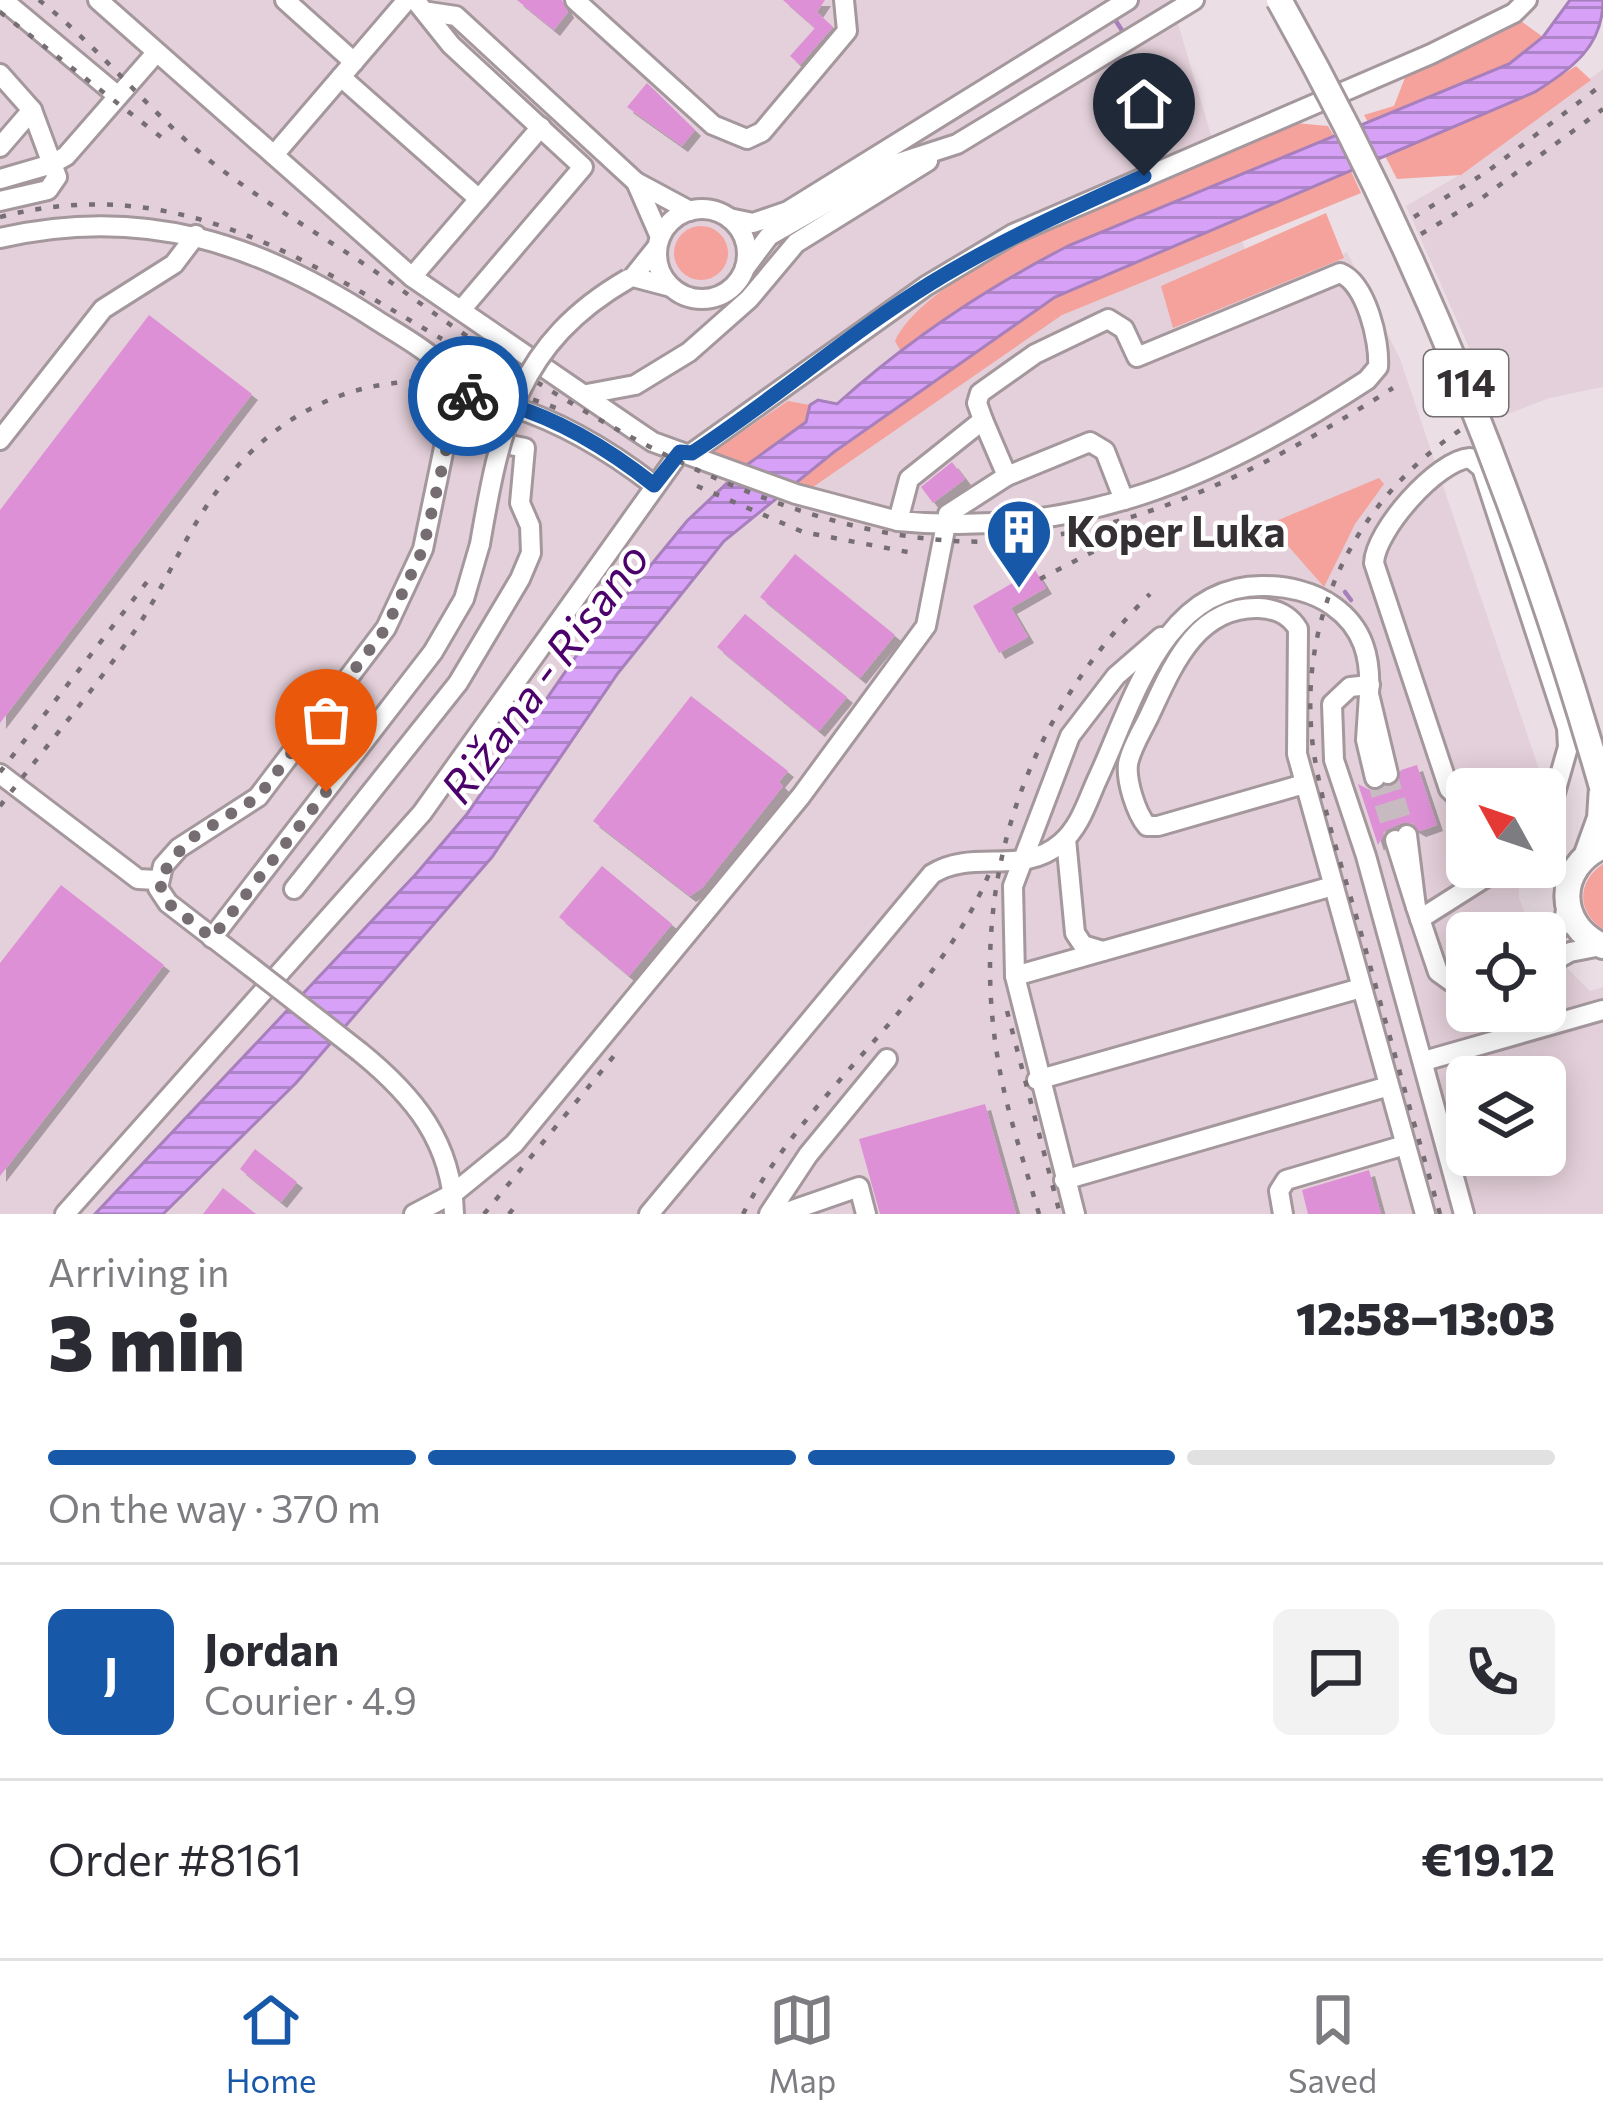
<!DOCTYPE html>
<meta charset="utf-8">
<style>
body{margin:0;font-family:Commissioner,sans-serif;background:#f2f2f3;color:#2b2b33;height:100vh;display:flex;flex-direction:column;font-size:45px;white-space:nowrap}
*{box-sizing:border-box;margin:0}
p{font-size:39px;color:#7c7c81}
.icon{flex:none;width:66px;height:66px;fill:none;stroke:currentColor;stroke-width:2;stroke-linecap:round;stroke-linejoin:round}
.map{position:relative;height:1214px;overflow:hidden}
.panel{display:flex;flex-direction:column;background:#fff;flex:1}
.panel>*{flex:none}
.needle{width:78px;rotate:310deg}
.buttons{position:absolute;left:1446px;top:768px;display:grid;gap:24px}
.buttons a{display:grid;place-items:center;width:120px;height:120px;border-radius:18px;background:#fff;box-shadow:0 6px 30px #0003;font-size:60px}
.pin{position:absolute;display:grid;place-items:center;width:102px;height:102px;color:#fff;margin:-123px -51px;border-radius:50% 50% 50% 0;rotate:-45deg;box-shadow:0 0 12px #0007}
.pin .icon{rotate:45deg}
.courier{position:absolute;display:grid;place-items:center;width:120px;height:120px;margin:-60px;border:9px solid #1858a8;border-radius:50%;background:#fff;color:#222;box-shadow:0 3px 15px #0007}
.headline em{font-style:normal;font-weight:800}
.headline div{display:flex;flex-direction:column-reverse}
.headline{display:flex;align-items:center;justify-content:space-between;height:204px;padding:0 48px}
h1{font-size:78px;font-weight:800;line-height:90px}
.bar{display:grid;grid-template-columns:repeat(4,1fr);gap:18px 12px;align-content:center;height:144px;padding:0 48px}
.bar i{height:15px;border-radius:9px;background:#e1e1e2}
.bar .active{background:#1858a8}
.bar p{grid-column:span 4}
.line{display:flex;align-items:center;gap:30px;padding:0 48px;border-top:3px solid #e1e1e2}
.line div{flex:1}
.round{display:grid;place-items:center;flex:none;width:126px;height:126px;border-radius:18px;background:#f2f2f3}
.dock{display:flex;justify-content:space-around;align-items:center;height:168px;border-top:3px solid #e1e1e2;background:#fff;font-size:33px;color:#7c7c81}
.dock a{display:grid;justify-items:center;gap:6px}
.dock .active{color:#1858a8}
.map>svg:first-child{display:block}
.built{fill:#e4d0da;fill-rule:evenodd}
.green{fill:#f4a29b}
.water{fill:url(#water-rules);stroke:#a67fbc;stroke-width:3}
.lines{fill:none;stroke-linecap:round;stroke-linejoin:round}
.stream{stroke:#a67fbc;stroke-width:4.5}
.building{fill:#dd90d6;filter:url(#shadow)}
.minor-tunnel{stroke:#c7bbc1;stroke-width:18;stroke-dasharray:18 9;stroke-linecap:butt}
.minor-casing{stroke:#a4989d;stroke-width:24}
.major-casing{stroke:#a4989d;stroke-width:30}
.minor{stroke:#fff;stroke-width:18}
.major{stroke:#fff;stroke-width:24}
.rail{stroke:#766e73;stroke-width:4.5;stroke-dasharray:6 12;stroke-linecap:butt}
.minor-bridge-casing{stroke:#a4989d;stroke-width:24;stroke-linecap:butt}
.major-bridge-casing{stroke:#a4989d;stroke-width:30;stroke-linecap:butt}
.minor-bridge{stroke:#fff;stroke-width:18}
.major-bridge{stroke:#fff;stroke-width:24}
.done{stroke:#756d71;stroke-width:12;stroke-dasharray:0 21.6}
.route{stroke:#1858a8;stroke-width:15}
.labels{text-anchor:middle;stroke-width:9;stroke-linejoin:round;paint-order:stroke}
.shield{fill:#fff;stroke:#726e70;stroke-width:3}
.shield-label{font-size:39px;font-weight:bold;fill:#353033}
.poi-label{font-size:42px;font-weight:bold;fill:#353033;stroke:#fff;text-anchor:start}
.water-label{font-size:45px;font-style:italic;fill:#4c006b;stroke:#fff}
</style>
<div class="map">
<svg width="1603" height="1214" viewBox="0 0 1603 1214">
<defs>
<pattern id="water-rules" width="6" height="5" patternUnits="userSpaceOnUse" patternTransform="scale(3)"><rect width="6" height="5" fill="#d6a1f6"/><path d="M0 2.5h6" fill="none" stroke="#ae84c8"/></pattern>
<filter id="shadow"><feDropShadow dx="6" dy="6" stdDeviation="0" flood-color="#0004"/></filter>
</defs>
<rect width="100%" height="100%" fill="#ebdee4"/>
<g class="built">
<path d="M 0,0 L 1171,0 L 1258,294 L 1347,252 L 1400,359 L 1543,781 L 1541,789 L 1467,789 L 1467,867 L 1519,867 L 1519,898 L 1533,933 L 1467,933 L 1467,1011 L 1545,1011 L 1545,946 L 1590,991 L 1603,987 L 1603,1214 L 0,1214 ZM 1467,1077 L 1545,1077 L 1545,1155 L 1467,1155 Z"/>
<polygon points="1603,69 1603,387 1549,398 1500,417 1406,206 1461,174"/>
</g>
<g class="green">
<polygon points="1521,21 1543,37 1509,64 1368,122 1364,115 1394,106 1406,75"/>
<polygon points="1576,66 1591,80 1461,175 1397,179 1384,154 1535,92"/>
<path d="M 1295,123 L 1328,126 L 1334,136 L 1068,246 L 1015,273 L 900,350 L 895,341 C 930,261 1209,155 1295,123 Z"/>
<polygon points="1350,169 1361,193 1062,315 813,487 793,483 1055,297"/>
<polygon points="1326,213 1344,258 1173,328 1161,286"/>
<circle cx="701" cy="253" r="27"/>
<polygon points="788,401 810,405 807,422 744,467 712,452"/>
<polygon points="1379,478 1384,484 1355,524 1324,587 1269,524"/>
<path d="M 1603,864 L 1603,929 C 1576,912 1577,881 1603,864 Z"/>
</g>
<path class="water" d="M 1570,0 L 1603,0 C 1603,47 1572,68 1535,92 L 1055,297 L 834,452 L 724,541 L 618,673 L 492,857 L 296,1083 L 163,1214 L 95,1214 L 416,874 L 467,814 L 577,655 L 687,521 L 744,467 L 806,422 L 810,405 L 818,400 L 837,404 C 907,341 986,288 1070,245 L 1509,64 L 1543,37 Z"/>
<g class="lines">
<g class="stream">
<polyline points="1112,15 1125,35"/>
<polyline points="1345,592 1351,600"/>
</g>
</g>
<g class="building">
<polygon points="517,0 562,0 568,12 554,30"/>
<polygon points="783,0 825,0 817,12 833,27 800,65 790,56 815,28"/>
<polygon points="647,83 695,130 682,146 627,107"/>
<polygon points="149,315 252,394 0,723 0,510"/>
<polygon points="952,462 965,479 933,503 921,487"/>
<polygon points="795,554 895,635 860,678 760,597"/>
<polygon points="1035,570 1046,588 1011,608 1028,637 999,653 973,606"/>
<polygon points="745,614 847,697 819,731 717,647"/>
<polygon points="691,696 788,771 779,782 783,786 702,888 690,896 593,821"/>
<polygon points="1417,765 1437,825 1420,831 1404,822 1386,830 1378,845 1358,784 1372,791 1392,787 1401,770"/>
<polygon points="602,866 672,924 629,976 559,917"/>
<polygon points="61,885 164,965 0,1176 0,963"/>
<polygon points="985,1104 1016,1214 880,1214 859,1139"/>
<polygon points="255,1149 297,1182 281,1202 240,1169"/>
<polygon points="1369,1170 1381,1214 1308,1214 1302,1190"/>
<polygon points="223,1188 256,1214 203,1214"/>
</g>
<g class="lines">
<g class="minor-tunnel">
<polyline points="1388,774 1407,835"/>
<polyline points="1375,778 1395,840"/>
</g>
<g class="minor-casing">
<g id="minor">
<polyline points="3,0 118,96"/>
<polyline points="98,0 412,277 635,430 653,442 796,494 898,521"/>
<polyline points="285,0 354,62"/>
<polyline points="415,0 451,45 583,167 461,310"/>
<polyline points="575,0 713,125 747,139 762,132 847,31 844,0"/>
<polyline points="429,12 456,16 636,182"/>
<polyline points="0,74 32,110 52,164 66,156 156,53"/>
<polyline points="341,77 479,199"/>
<polyline points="0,147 32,110"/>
<polyline points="274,155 407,0"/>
<polyline points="0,179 52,164 57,177 48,190 0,201"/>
<circle cx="702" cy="254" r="45"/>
<polyline points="729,218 753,223 788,211 1128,0"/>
<polyline points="660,237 636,182 690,211"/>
<path d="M 0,238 C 143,205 259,243 378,321 C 406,339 440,356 457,385 L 423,549 L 386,628 L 258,797 L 179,848 L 163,866 L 158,888 L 168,903 L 251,967"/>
<polyline points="657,247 633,277 671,287"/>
<polyline points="745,268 769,236 895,164 957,144 1194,0"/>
<path d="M 1340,273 C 1366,283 1380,341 1378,367 L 1367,380 C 1219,477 1078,539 898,521 L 909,479 L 983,420 L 977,403 L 980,393 L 1035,354 L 1108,319 L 1124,329 L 1137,357 Z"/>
<polyline points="412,277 541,127"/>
<polyline points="587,394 635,385 689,352 749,299 796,243 928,161"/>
<path d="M 459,395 C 532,404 597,441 654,485"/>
<polyline points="983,420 1007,476"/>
<polyline points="0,440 103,309 174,264 196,235"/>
<polyline points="692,453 926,286 1013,234 1431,54 1514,13 1527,0"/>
<polyline points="1370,685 1350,687 1332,704 1334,760 1366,856 1464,1214"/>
<polyline points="0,774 138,879 157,880"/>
<polyline points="1375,778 1366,740 1369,694 1388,774"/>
<path d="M 1304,784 L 1158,826 L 1147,826 C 1136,813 1126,781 1128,764 C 1131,747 1144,728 1151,712 C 1173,665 1197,606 1259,608 C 1276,609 1289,614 1298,629 L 1297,754 L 1425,1214"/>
<path d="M 1467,806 L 1449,789 L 1374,563 C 1375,531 1437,460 1470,458 L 1482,468 L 1567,728 L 1568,747 L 1545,828"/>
<polyline points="1066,839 1075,933 1083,945 1103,951"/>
<polyline points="1395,840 1416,907 1407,835"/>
<polyline points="294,889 458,683 520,579 531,553 530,526 520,503 525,448 451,433"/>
<polyline points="1416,907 1438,972 1467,993"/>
<polyline points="1420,919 1502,867"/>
<polyline points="212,938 433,652 464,599 480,544"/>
<polyline points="1545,948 1564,921 1567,904"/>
<polyline points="1545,966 1570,952 1601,946"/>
<polyline points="1015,976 1333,886"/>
<path d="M 360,1052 C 414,1096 452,1142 454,1214"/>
<polyline points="1424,1061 1603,1010"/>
<polyline points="1037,1080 1361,988"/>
<polyline points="1064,1180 1389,1086"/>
<polyline points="65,1214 422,813 680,452"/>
<polyline points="414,1214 454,1193 514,1144 801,796 926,626 948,514 1007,476 1090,442 1105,451 1124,500"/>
<path d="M 649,1214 L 932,874 C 973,848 1022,877 1061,843 C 1080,827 1087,802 1097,780 C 1132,706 1162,584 1264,586 C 1287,586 1314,592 1333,606 C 1364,628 1371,658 1369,694"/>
<polyline points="769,1214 808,1155 887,1059"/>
<polyline points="781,1214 859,1187 866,1214"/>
<polyline points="1075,1214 1015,976 1013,886 1070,736 1116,676 1161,637"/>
<polyline points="1283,1214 1279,1191 1286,1180 1405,1145"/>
</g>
</g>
<g class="major-casing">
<g id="major">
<path d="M 1603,846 C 1556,867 1555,925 1603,946"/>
<polyline points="1587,854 1600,818 1602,787"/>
</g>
</g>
<use href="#minor" class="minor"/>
<use href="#major" class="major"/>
<g class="rail">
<path d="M 39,0 C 99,47 146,108 204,156 C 266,206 335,242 399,288 C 566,410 803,559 1018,540 C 1152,528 1281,459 1393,388"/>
<polyline points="0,12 161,137"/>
<path d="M 0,217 C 174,172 299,256 442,339"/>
<polyline points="1414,217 1488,171 1603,84"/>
<polyline points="1421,234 1482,198 1603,109"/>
<polyline points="697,486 803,532 913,553"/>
<polyline points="1040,579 1147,524"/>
<polyline points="0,772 150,578"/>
<path d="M 0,806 C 45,748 92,692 134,632 C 163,590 182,541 212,498 C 299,374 428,356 561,410"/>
<polyline points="1007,1011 1060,1214"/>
<polyline points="484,1214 618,1051"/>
<polyline points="509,1214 517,1204"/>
<path d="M 743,1214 C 809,1086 941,1000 993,864"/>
<path d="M 1039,1214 C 1024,1161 1005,1108 997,1054 C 969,880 1026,716 1150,594"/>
<path d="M 1440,1214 C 1413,1120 1387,1027 1361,933 C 1344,872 1322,810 1313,747 C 1296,614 1359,493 1471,423"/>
</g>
<g class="minor-bridge-casing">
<g id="minor-bridge">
<path d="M 480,544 C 500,427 517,343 628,279"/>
<polyline points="251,967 360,1052"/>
</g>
</g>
<g class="major-bridge-casing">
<path id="major-bridge" d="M 1279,0 C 1420,250 1523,511 1602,787"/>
</g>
<use href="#minor-bridge" class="minor-bridge"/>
<use href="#major-bridge" class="major-bridge"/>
</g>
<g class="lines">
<polyline class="done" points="326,792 212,938 168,903 158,880 187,841 258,797 386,628 423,549 459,395 468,396"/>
<path class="route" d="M 468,396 C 536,405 601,443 654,485 L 680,452 L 692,453 C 774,400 848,334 931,283 C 999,241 1071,209 1144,176"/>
</g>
<defs>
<g id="building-pin" transform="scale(3.45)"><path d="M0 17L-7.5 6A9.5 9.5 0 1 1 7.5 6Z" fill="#1858a8" stroke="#fff"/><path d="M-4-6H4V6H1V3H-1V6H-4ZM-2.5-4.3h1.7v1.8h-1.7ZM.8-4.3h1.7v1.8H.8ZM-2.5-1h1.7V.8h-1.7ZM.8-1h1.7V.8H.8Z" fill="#fff"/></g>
</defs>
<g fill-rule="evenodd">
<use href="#building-pin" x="1019" y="532"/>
</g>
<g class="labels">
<rect class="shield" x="1424" y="350" width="84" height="66" rx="9"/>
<g class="shield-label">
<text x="1466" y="397">114</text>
</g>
<g class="poi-label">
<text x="1066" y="547">Koper Luka</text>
</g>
<g class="water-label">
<text transform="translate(545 673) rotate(-53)" y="16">Rižana - Risano</text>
</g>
</g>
</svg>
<div class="buttons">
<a><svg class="needle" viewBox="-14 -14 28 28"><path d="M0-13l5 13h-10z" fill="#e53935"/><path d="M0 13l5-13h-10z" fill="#7c7c81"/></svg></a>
<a><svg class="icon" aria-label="locate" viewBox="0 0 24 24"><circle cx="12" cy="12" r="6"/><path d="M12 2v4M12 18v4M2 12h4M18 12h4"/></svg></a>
<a><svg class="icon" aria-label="layers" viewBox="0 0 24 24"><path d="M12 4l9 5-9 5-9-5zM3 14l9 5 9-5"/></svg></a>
</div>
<div class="pin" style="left:326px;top:792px;background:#ea580c"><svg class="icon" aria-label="bag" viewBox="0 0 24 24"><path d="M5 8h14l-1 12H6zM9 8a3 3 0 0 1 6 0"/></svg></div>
<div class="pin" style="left:1144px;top:176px;background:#1f2937"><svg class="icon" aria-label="home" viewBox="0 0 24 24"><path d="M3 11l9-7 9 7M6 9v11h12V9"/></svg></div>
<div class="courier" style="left:468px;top:396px"><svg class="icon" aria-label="bike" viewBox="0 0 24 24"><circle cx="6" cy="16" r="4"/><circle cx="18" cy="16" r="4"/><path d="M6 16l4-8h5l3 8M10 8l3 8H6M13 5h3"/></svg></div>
</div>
<section class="panel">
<div class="headline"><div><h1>3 min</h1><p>Arriving in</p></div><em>12:58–13:03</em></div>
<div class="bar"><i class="active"></i><i class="active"></i><i class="active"></i><i></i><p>On the way · 370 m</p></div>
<div class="line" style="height:216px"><b class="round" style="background:#1858a8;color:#fff">J</b><div><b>Jordan</b><p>Courier · 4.9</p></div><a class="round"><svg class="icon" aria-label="chat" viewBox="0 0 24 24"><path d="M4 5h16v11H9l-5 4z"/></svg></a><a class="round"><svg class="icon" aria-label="phone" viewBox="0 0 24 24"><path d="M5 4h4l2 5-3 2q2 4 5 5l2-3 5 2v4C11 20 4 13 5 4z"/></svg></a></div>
<div class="line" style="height:156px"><div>Order #8161</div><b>€19.12</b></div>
</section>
<nav class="dock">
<a class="active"><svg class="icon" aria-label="home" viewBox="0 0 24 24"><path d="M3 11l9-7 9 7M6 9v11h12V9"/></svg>Home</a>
<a><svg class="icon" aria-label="map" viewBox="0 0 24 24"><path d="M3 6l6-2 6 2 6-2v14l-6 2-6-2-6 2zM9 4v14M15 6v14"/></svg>Map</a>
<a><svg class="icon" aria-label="saved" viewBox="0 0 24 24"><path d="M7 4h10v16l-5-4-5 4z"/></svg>Saved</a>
</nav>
